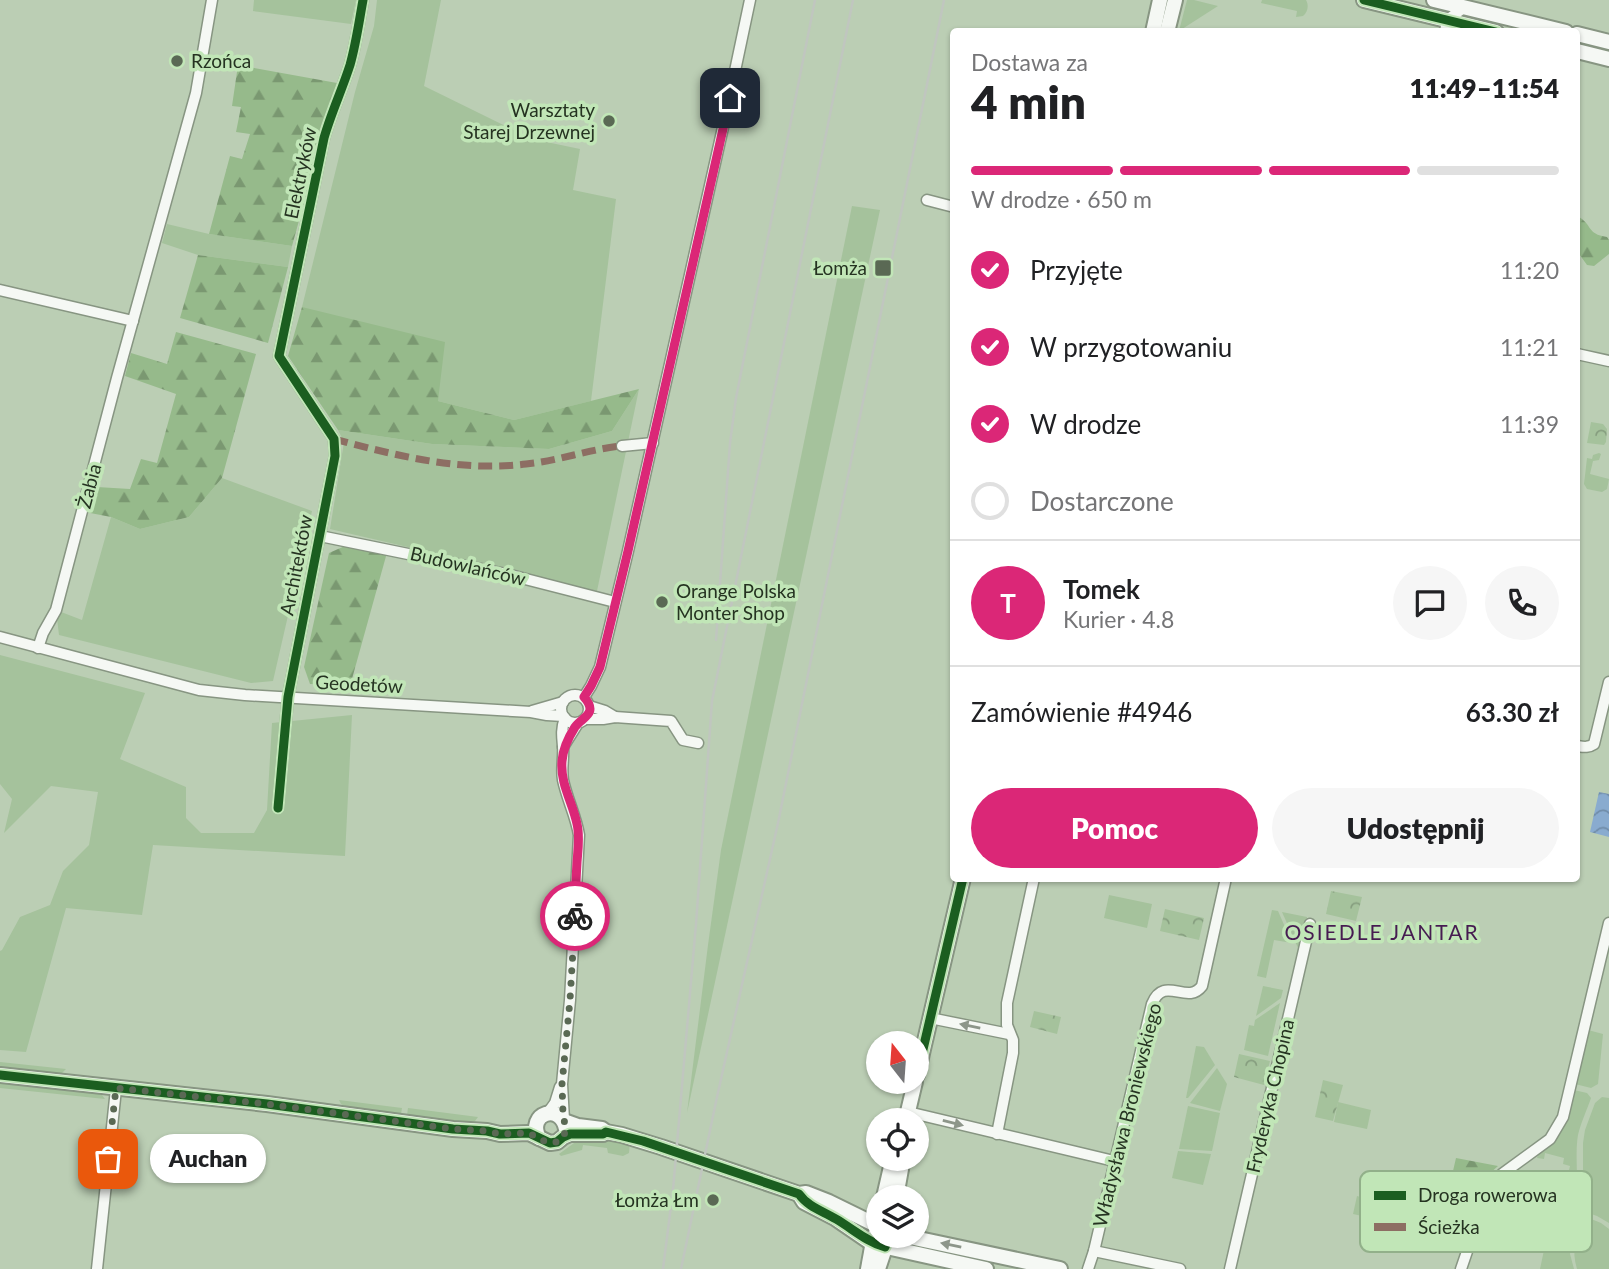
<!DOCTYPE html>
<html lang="pl">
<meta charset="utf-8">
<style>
body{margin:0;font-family:Lato,sans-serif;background:#f6f6f6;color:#202124;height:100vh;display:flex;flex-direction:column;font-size:26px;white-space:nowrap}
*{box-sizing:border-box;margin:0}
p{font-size:23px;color:#757577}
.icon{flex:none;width:38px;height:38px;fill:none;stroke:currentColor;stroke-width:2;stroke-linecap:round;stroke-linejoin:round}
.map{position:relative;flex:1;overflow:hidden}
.side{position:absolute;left:950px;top:28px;width:630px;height:854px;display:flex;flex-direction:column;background:#fff;border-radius:7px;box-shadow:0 2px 5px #0004}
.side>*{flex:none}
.needle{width:46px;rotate:343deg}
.tools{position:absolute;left:866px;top:1031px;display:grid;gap:14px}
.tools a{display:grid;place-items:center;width:63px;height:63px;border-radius:50%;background:#fff;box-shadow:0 2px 5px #0004;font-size:35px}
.pin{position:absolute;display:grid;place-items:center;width:60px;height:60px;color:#fff;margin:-30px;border-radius:14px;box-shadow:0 4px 10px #0006}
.courier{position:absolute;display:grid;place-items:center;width:70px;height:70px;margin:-35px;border:5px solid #db2777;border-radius:50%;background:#fff;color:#222;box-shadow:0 2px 9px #0007}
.bubble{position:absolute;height:49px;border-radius:24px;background:#fff;box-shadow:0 2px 5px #0004;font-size:23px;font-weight:800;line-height:49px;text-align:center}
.summary em{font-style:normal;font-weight:800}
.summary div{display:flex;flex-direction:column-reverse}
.summary{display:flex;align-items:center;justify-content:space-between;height:119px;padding:0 21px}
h1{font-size:46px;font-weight:800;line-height:52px}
.bar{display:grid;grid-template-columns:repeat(4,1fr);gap:10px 7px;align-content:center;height:84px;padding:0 21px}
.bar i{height:9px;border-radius:5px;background:#e0e0e0}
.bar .current{background:#db2777}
.bar p{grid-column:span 4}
.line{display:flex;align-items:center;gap:18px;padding:0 21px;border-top:2px solid #e0e0e0}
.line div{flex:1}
.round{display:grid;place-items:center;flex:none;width:74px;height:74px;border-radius:37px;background:#f6f6f6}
ol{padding:0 21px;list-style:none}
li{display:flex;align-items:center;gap:21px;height:77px}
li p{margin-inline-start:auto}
li .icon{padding:7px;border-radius:50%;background:#db2777;color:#fff;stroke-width:4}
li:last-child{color:#757577}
li i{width:38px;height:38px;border:4px solid #e0e0e0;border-radius:50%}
.cta{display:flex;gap:14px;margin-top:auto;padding:14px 21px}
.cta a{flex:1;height:80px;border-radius:42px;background:#db2777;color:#fff;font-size:28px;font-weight:800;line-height:80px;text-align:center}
.cta a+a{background:#f6f6f6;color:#202124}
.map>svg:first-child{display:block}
.grass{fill:#a5c29c}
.forest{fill:url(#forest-firs)}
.park{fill:url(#park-crowns)}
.water{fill:url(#water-waves)}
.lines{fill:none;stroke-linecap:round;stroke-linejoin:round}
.street-casing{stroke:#879582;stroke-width:13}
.secondary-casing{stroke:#879582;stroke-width:18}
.street{stroke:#f5f8f4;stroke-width:10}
.secondary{stroke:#f5f8f4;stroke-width:14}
.rail{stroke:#c0c6bf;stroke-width:2.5}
.quiet{stroke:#8d6e63;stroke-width:7;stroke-dasharray:14 7;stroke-linecap:butt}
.cycleway-casing{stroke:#c1e6b7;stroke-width:13}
.cycleway{stroke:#1b5e20;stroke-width:9}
.oneway{fill:#8d968a}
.done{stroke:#5a6954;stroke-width:7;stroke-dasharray:0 12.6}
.route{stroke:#db2777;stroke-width:9}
.poi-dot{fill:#5a6954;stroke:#c1e6b7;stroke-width:2.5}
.labels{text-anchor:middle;stroke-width:7;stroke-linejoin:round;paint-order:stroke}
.poi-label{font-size:19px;fill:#253321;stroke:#c1e6b7;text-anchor:end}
.street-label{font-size:19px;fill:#253321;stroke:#c1e6b7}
.neighbourhood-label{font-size:21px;letter-spacing:2px;fill:#461c51;stroke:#c1e6b7}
.key{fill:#c1e6b7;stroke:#92b08a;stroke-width:2}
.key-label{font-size:19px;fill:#253321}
</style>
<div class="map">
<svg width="1609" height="1269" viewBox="0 0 1609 1269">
<defs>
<pattern id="forest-firs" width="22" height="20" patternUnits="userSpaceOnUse" patternTransform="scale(1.75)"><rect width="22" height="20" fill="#96ba8b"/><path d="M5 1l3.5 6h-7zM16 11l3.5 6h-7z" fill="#7a9871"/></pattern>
<pattern id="park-crowns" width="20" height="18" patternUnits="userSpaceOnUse" patternTransform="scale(1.75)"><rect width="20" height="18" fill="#a5c29c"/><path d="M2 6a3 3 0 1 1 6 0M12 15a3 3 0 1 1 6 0" fill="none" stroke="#869e7f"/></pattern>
<pattern id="water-waves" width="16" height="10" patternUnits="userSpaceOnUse" patternTransform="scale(1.75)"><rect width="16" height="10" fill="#89abcf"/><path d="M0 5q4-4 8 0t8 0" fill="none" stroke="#708ca8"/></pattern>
</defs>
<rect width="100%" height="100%" fill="#bbceb4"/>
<g class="grass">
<polygon points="254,0 356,0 351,24 253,11"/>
<polygon points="377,0 441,0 424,86 532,139 580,149 573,190 616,199 591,401 514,420 438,401 302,307 355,92 374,26"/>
<polygon points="1187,0 1194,0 1218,6 1179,31"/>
<path d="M 1262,0 L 1306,0 C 1309,5 1308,12 1303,16 L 1296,17 L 1297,11 L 1261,3 Z"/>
<polygon points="852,206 880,210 687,1113 708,945 721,850"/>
<polygon points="167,224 209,234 292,246 288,267 198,255 162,243"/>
<polygon points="639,389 597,591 330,529 344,442 338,430 432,444 549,449 612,431"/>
<polygon points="1599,453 1601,454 1599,460 1593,461 1590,474 1609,479 1607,489 1602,492 1587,489 1584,484 1587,458 1592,459 1593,455"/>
<polygon points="222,478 312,511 273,681 251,683 59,635 56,610 82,620 111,517 140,529 189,517"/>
<polygon points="0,655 145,693 120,759 186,787 186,818 201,833 254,833 267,810 272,723 352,715 345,856 153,845 142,915 66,908 26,1052 0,1050 0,951 2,950 20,917 50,905 63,871 89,845 98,792 51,786 4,833 12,799 0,784"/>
<polygon points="1109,895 1152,904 1147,928 1104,918"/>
<polygon points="1272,910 1278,911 1292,943 1274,940 1266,978 1257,976"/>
<polygon points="1282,912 1307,917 1300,949 1298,948"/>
<polygon points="1263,986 1283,990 1281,998 1256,1016"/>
<polygon points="1280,1003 1268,1056 1244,1050 1249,1025 1254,1026 1255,1020"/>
<polygon points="1588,1030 1603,1034 1598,1084 1591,1088 1575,1084"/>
<polygon points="1196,1046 1204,1047 1215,1065 1188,1098 1186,1098"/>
<polygon points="0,1062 66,1069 62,1073 57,1075 0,1068"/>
<polygon points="1217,1068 1227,1084 1220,1111 1190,1103"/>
<polygon points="0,1082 96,1093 102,1095 105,1099 0,1088"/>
<path d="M 1574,1090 L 1587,1093 L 1591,1098 C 1587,1110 1581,1122 1578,1135 C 1574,1159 1581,1182 1572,1206 L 1561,1203 L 1570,1166 L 1563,1164 L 1564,1158 L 1545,1153 L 1544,1159 L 1537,1158 L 1538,1154 C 1564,1134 1566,1121 1574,1090 Z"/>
<polygon points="1602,1097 1609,1098 1609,1223 1597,1216 1580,1210 1579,1207 1583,1175 1583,1143 1585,1130 1595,1103"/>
<polygon points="339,1100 402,1108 401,1114 347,1107 341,1104"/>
<polygon points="1338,1102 1371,1110 1367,1129 1334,1122"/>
<polygon points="1188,1106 1220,1113 1212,1151 1179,1149"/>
<polygon points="408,1108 478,1117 475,1121 467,1123 407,1115"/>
<path d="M 581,1138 C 591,1138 625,1137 629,1146 C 630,1148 629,1151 629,1153 L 623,1156 L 608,1153 L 607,1148 L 583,1145 L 582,1150 L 561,1156 L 559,1154 Z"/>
<polygon points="1178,1151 1211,1154 1203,1185 1172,1178"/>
<polygon points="1553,1208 1571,1212 1574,1226 1570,1254 1574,1269 1540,1269"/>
<path d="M 1584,1216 L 1601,1223 L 1609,1229 L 1609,1269 L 1577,1269 C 1571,1250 1576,1234 1584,1216 Z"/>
</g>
<g class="forest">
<polygon points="238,65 337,83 292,246 209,234 230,156 242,159 250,134 236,132 241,107 232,106"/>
<path d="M 1577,216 C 1593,224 1586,234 1607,237 L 1609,240 L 1609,254 L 1594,266 L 1587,265 L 1577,251 Z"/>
<polygon points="198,255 288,267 268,343 180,318"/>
<polygon points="302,307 445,342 438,401 514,420 639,389 612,431 549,449 432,444 338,430 288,356"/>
<polygon points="176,332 256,354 222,478 189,517 140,529 111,517 85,512 97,487 130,489 141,459 157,463 176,394 125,376 131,353 167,364"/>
<polygon points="354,542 388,549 350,686 310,684 304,667 329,553"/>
<polygon points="1456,1158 1498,1166 1479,1183 1472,1200 1475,1208 1446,1201"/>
</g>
<g class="park">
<polygon points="1591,422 1603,424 1607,429 1606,442 1604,445 1587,443"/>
<polygon points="1331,891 1362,897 1356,921 1326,914"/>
<polygon points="1165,909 1204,918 1199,940 1160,931"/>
<polygon points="1034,1011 1061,1017 1057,1034 1030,1027"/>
<polygon points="1239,1054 1270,1061 1264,1085 1234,1077"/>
<polygon points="1323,1080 1343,1085 1333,1121 1315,1117"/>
<polygon points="1357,1196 1375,1201 1371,1218 1353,1214"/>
</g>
<polygon class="water" points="1599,792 1609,794 1609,837 1590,832"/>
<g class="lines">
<g class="street-casing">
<g id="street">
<polyline points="1445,32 1447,20 1465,7"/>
<polyline points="927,200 954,207"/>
<polyline points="0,290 133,321"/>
<polyline points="1577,354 1609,361"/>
<polyline points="622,446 653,443"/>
<polyline points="320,536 506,574 615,602"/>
<polyline points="0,637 199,690 245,695 531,712 547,715 563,716"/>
<polyline points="38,648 43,633 56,610 117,378 196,93 212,0"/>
<circle cx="575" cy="709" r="14"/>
<polyline points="584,697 591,686 600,667 628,551 724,123 750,0"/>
<polyline points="589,706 605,711 615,717"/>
<polyline points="532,711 563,702"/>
<polyline points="586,719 603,719 615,717 671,721 683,740 698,743"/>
<path d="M 1577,746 C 1584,747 1588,748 1594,744 L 1609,682"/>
<polyline points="563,747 578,723"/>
<path d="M 278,808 L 288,697 L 335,456 L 334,439 L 279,356 L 324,138 C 331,113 342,90 350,65 C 356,44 359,22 363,0"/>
<polyline points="930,1018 1009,1034"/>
<polyline points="908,1112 1114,1161"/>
<polyline points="547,1114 555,1103 560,1087"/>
<path d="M 564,1120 L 562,1084 L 570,1000 L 579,835 C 576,816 567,799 563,780 C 561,768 564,758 563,746 C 562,736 561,729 565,718"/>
<polyline points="997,1134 1013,1053 1013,1040 1007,1025 1007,1003 1034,878"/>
<polyline points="1094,1251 1180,1269"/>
<polyline points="97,1269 116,1089"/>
<path d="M 1088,1269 L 1094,1251 L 1152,1004 C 1164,974 1187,1006 1202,986 L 1226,878"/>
<polyline points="1230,1269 1310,924"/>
<polyline points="1461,1269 1488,1190 1502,1174 1550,1139 1563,1117 1609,923"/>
</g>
</g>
<g class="secondary-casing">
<g id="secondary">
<polyline points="1364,0 1496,32"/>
<polyline points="1434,0 1566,32"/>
<polyline points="1153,32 1160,0"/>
<polyline points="1167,32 1175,0"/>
<polyline points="1577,34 1609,42"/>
<polyline points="1577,51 1609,59"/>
<polyline points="0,1075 267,1104 453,1129 487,1131 500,1134 529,1133 550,1143 557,1142 563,1137 570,1134 603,1134 606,1132"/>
<polyline points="917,1075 963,878"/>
<polyline points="906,1120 915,1082"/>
<polyline points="564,1121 578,1126 602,1129 606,1132 622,1135 661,1147 799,1194 806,1193 829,1202 878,1226"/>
<path d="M 539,1138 C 526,1113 561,1102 566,1129"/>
<polyline points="799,1194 804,1202 835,1218 873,1244 986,1269"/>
<polyline points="884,1197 893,1158"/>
<polyline points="896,1197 903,1158"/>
<polyline points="905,1236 1060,1269"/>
<polyline points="868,1269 874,1236"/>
<polyline points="878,1269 889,1236"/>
</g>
</g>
<use href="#street" class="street"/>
<use href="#secondary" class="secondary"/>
<g class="rail">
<polyline points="716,640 730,443 736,398 815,0"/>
<polyline points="663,1269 673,1190 696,924 712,701 853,0"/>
<polyline points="681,1269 717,1097 778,823 944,0"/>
</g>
<path class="quiet" d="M 334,439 C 398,456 460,472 526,464 C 559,461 589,449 622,446"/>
<g class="cycleway-casing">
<g id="cycleway">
<polyline points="1364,0 1496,32"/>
<path d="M 278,808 L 288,697 L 335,456 L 334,439 L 279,356 L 324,138 C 331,113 342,90 350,65 C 356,44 359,22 363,0"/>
<path d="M 0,1075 L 267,1104 L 453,1129 L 487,1131 L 500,1134 L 529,1133 L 550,1143 L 557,1142 L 563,1137 L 570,1134 L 603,1134 L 606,1132 L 643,1141 L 799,1194 C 808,1207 823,1211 836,1219 C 853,1229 867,1242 885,1247 L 889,1236"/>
<polyline points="917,1075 963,878"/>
</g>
</g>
<use href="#cycleway" class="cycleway"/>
</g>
<defs><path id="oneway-solid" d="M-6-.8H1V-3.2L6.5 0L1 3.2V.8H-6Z" transform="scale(1.75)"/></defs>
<g class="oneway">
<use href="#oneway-solid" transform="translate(970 1026) rotate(-168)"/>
<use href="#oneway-solid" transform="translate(953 1123) rotate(14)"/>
<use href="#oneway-solid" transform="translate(951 1245) rotate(-168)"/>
</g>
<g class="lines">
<polyline class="done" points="108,1159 116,1088 267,1104 453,1129 487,1131 500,1134 529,1133 546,1142 557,1142 563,1137 566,1130 563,1114 562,1084 570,1000 575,916"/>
<path class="route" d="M 575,916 C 575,898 576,880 577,862 C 578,849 580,836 577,824 C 573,803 560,784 562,761 C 563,748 568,738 575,727 C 582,717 599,714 584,697 L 591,686 L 600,667 L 628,551 L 730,98"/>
</g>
<g class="poi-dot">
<circle cx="177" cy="61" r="7"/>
<circle cx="609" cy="121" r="7"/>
<rect x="874" y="259" width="18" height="18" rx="3.5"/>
<circle cx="662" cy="602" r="7"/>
<circle cx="713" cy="1200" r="7"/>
</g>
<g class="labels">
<g class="poi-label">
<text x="191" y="68" text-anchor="start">Rzońca</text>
<text x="595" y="117">Warsztaty<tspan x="595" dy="22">Starej Drzewnej</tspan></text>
<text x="867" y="275">Łomża</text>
<text x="676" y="598" text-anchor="start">Orange Polska<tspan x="676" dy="22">Monter Shop</tspan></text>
<text x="699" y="1207">Łomża Łm</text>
</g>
<g class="street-label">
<text transform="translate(300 173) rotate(-78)" y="7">Elektryków</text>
<text transform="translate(89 486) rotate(-75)" y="7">Żabia</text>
<text transform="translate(296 565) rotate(-79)" y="7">Architektów</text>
<text transform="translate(468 566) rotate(13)" y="7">Budowlańców</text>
<text transform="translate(359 684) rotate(3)" y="7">Geodetów</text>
<text transform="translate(1270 1096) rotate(-77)" y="7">Fryderyka Chopina</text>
<text transform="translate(1127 1115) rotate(-76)" y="7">Władysława Broniewskiego</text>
</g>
<g class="neighbourhood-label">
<text x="1382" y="940">OSIEDLE JANTAR</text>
</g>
</g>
<rect x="1360" y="1171" width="232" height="81" rx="10" class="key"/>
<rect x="1374" y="1191" width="32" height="9" fill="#1b5e20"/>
<rect x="1374" y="1223" width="32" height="8" fill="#8d6e63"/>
<g class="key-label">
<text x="1418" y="1202">Droga rowerowa</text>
<text x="1418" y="1234">Ścieżka</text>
</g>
</svg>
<div class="tools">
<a><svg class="needle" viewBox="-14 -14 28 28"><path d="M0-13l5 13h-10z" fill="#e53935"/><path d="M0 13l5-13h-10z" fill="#757577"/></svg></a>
<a><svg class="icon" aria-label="locate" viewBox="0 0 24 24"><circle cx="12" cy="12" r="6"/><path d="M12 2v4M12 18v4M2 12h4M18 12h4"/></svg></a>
<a><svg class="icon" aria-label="layers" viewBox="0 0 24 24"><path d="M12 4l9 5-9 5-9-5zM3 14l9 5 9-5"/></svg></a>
</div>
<div class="pin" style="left:108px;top:1159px;background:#ea580c"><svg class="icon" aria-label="bag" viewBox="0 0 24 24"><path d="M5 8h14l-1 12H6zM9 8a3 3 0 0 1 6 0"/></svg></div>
<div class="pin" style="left:730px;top:98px;background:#1f2937"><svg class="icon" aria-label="home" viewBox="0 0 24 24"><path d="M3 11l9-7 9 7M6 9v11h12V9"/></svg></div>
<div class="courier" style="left:575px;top:916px"><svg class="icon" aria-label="bike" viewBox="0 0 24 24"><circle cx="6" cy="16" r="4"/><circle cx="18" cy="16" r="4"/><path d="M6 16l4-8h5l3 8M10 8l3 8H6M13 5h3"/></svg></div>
<div class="bubble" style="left:150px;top:1134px;width:116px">Auchan</div>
<section class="side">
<div class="summary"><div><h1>4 min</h1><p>Dostawa za</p></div><em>11:49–11:54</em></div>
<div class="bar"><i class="current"></i><i class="current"></i><i class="current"></i><i></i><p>W drodze · 650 m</p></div>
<ol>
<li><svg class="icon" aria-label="check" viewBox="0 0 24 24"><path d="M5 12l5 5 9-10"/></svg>Przyjęte<p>11:20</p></li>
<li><svg class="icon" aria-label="check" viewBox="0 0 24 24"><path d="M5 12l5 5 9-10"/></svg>W przygotowaniu<p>11:21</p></li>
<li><svg class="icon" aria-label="check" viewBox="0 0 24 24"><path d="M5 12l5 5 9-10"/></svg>W drodze<p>11:39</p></li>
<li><i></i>Dostarczone</li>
</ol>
<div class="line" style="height:126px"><b class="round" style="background:#db2777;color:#fff">T</b><div><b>Tomek</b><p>Kurier · 4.8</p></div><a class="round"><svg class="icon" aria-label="chat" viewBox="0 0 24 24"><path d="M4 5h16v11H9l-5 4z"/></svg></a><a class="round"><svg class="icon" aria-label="phone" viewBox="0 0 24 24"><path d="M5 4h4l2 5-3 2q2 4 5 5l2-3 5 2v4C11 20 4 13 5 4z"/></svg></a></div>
<div class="line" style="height:91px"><div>Zamówienie #4946</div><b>63.30 zł</b></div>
<div class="cta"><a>Pomoc</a><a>Udostępnij</a></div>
</section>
</div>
